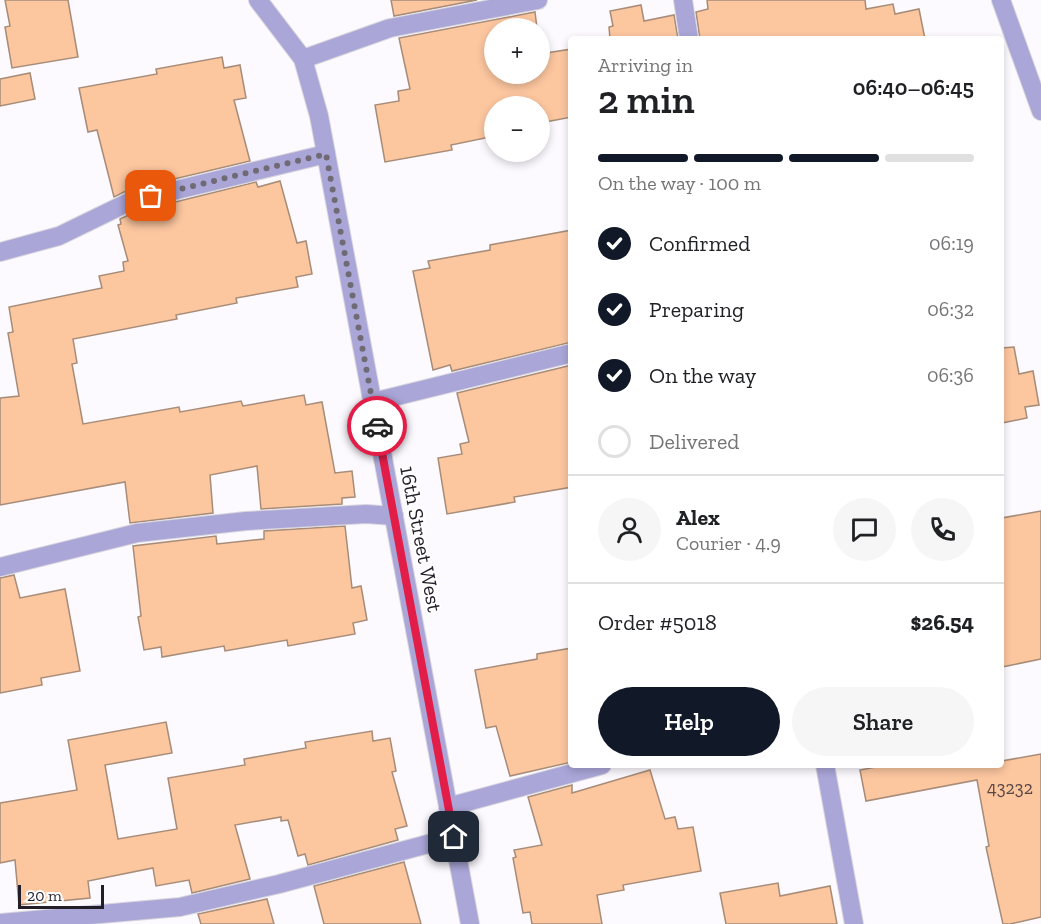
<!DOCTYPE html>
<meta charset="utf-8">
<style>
body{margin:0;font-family:"Zilla Slab",serif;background:#f6f6f6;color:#202124;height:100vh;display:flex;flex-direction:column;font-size:22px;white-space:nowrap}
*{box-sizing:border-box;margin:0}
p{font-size:20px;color:#757577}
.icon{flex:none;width:33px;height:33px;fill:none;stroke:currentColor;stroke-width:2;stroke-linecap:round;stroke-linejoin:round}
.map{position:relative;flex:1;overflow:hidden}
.side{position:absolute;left:568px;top:36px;width:436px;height:732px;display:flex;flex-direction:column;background:#fff;border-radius:6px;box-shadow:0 3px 9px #0003}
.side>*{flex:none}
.buttons{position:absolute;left:484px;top:18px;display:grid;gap:12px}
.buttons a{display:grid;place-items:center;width:66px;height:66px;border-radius:50%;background:#fff;box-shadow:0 3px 9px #0003;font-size:30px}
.scale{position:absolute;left:18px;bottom:15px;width:86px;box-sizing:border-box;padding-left:6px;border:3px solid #231d28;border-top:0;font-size:16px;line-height:21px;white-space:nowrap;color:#231d28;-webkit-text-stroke:4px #fff;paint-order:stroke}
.pin{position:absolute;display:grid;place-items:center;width:51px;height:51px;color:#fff;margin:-26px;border-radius:12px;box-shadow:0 3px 9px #0006}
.courier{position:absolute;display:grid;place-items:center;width:60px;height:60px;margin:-30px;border:4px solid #e11d48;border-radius:50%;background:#fff;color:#222;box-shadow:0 2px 8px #0007}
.summary em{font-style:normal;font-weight:600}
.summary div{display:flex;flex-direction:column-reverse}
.summary{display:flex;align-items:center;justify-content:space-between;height:102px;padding:0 30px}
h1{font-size:39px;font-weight:600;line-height:45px}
.bar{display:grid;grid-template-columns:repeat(4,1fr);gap:9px 6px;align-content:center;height:72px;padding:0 30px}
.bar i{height:8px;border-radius:4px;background:#e0e0e0}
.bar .on{background:#111827}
.bar p{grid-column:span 4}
.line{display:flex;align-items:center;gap:15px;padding:0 30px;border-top:2px solid #e0e0e0}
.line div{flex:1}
.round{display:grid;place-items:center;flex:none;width:63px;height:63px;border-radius:32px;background:#f6f6f6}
ol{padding:0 30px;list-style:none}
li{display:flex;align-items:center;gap:18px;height:66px}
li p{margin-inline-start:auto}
li .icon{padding:6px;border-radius:50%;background:#111827;color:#fff;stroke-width:4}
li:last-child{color:#757577}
li i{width:33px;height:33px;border:3px solid #e0e0e0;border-radius:50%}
.cta{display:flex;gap:12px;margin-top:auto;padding:12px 30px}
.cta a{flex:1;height:69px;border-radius:36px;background:#111827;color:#fff;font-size:24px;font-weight:600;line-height:69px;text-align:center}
.cta a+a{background:#f6f6f6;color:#202124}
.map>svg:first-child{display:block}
.building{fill:#fcc69f;stroke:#a78c78;stroke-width:1.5}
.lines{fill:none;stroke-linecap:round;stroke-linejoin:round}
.minor-casing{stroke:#d9d6dd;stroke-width:20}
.minor{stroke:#aaa6d8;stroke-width:18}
.done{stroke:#6f6a73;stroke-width:6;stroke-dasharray:0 10.8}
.route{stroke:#e11d48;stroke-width:8}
.labels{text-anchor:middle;stroke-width:4.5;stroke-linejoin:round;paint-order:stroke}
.number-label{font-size:18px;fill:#594746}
.street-label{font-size:21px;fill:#231d28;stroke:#fff}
</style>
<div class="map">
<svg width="1041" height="924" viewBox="0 0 1041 924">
<rect width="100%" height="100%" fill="#fcf9ff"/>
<g class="building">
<polygon points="5,0 68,0 78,57 12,68 5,27 10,26"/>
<polygon points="391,0 477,0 394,16"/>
<polygon points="707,0 865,0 866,9 893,4 895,14 919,9 925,39 700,39 696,12 708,9"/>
<polygon points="641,5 644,21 674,15 678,39 610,39 609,27 613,26 610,11"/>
<polygon points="535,12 537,28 495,28 495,74 540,74 540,54 572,49 572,117 540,123 540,106 495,106 495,136 451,145 452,150 385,162 375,105 399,101 398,91 410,89 399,38"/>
<polygon points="222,57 224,68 240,65 246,98 234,100 250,161 128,190 114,197 97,130 88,132 79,88 157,74 156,69"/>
<polygon points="30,73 35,99 0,106 0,79"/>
<polygon points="280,181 297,243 306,241 312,274 296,277 298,287 236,298 237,303 176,315 177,319 73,339 77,363 72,364 83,424 179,407 180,412 241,401 243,406 304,395 306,405 322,402 335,473 352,471 355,497 342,498 342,504 261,509 257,466 210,475 213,513 130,523 125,482 0,505 0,398 19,396 8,333 13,332 9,307 102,288 99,276 124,271 123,262 128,261 118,225 121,224 120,219 135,212 256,182 258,187"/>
<polygon points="572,230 572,342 452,371 450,365 433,370 413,271 430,268 428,261 490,250 490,245"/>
<polygon points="1014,347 1019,374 1033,371 1039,405 1025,407 1027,418 1002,423 1002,348"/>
<polygon points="572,365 572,487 514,497 515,502 447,514 438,458 462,454 460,444 469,442 457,393"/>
<polygon points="1041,511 1041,659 1002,667 1002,518"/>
<polygon points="345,526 352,588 361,586 367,620 353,623 355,634 288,646 287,640 225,651 224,646 162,657 161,647 144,650 138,617 141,616 133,546 216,536 217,544 264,539 264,531"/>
<polygon points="14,575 20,598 65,589 80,671 41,678 42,685 0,693 0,578"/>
<polygon points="572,648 572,762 510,776 496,726 486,728 475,670 537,659 537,654"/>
<polygon points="166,722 172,753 105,765 118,839 177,829 168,778 245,765 244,759 306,748 305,742 372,731 373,741 390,738 396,771 392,772 407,826 395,829 398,840 308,865 305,854 298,856 288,820 281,821 281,817 235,825 250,879 192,893 189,880 156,886 153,868 88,881 90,898 19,905 15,860 0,863 0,803 77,790 68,740"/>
<polygon points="1041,754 1041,917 1010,924 1003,924 998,902 986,847 989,846 977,780 866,801 860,770 886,765 1002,765 1002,761"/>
<polygon points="650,770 665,819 675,817 678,829 693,827 701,871 623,885 624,890 597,895 602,924 532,924 530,912 523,913 513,858 516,857 514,850 542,845 528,797 572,785 572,793"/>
<polygon points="404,862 421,924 324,924 314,886"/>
<polygon points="778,883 780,896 830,886 837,924 726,924 720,893"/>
<polygon points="267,899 274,924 201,924 198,914"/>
</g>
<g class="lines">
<g class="minor-casing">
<g id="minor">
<polyline points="258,0 303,59 319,116 470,924"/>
<polyline points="683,0 689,39"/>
<polyline points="1001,0 1041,111"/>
<polyline points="303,59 390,28 538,0"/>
<polyline points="0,252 59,236 131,201 326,154"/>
<polyline points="373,402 572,353"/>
<polyline points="0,567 137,533 246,521 366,514 394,516"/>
<polyline points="825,765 854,924"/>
<polyline points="448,807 602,765"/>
<polyline points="0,923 180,907 279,884 454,837"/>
</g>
</g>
<use href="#minor" class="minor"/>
</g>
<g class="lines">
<polyline class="done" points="151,196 326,154 377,426"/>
<polyline class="route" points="377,426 454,837"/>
</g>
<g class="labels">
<g class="number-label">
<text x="1010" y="794">43232</text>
</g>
<g class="street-label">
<text transform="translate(421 539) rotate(79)" y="7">16th Street West</text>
</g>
</g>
</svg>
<div class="buttons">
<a>+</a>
<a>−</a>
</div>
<div class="scale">20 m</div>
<div class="pin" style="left:151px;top:196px;background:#ea580c"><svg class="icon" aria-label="bag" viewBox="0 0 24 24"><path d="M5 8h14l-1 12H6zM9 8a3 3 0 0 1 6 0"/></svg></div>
<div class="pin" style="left:454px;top:837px;background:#1f2937"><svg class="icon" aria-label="home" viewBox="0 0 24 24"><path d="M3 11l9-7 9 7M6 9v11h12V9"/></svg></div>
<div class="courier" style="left:377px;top:426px"><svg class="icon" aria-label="car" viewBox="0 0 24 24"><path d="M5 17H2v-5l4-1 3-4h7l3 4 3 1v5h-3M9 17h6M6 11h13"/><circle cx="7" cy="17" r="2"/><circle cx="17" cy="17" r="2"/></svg></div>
<section class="side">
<div class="summary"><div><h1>2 min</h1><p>Arriving in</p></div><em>06:40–06:45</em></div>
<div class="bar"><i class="on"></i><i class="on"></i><i class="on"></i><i></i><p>On the way · 100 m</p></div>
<ol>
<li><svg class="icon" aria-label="check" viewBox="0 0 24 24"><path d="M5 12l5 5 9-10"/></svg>Confirmed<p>06:19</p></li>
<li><svg class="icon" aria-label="check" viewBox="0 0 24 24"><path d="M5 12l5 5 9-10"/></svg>Preparing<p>06:32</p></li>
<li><svg class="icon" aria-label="check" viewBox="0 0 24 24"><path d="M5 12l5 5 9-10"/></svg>On the way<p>06:36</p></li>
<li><i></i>Delivered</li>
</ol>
<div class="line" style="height:108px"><a class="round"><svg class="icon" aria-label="person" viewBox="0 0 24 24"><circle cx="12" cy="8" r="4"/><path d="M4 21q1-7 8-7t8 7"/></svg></a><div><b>Alex</b><p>Courier · 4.9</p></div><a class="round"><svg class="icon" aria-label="chat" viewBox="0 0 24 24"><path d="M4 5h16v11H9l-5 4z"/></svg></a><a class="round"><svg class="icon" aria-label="phone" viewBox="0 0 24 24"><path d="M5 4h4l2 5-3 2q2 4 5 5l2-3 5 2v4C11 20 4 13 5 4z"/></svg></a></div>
<div class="line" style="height:78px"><div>Order #5018</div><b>$26.54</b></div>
<div class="cta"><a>Help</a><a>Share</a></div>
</section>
</div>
